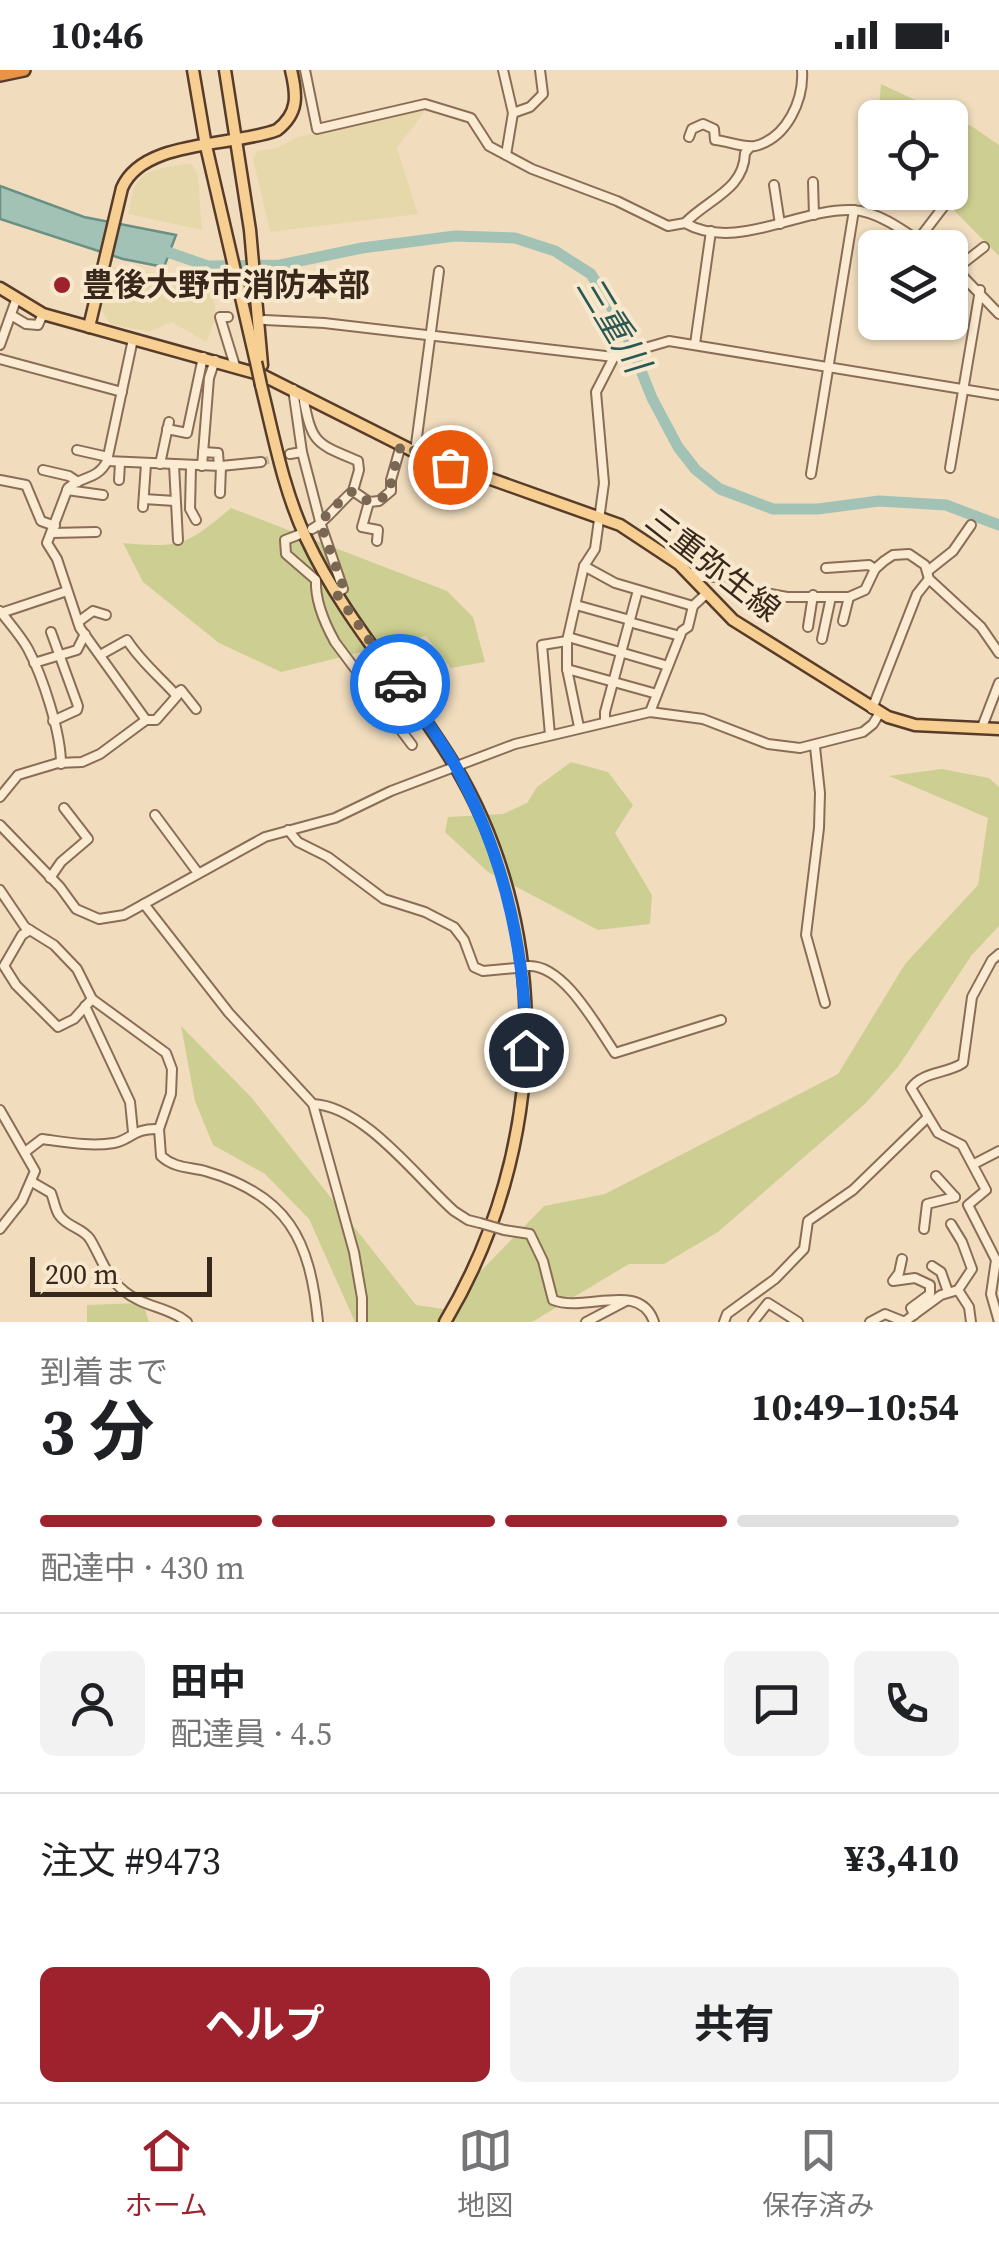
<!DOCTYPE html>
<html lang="ja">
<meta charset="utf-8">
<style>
body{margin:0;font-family:"Source Serif 4","Noto Sans JP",serif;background:#f2f2f2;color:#202124;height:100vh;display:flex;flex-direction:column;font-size:38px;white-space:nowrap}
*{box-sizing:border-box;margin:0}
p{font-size:32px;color:#757577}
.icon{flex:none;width:55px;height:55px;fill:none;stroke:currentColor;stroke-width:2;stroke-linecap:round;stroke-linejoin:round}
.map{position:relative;height:1252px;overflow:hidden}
.sheet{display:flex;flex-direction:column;background:#fff;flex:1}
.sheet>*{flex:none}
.buttons{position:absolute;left:858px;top:30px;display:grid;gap:20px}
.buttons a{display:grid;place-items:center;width:110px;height:110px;border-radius:15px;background:#fff;box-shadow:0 2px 8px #0004;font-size:50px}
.scale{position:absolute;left:30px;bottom:25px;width:182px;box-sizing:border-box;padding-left:10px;border:5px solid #38271b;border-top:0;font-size:28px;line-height:35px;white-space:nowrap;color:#38271b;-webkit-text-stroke:8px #f8e8ce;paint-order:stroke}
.pin{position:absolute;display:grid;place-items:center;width:85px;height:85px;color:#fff;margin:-42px;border:5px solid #fff;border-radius:50%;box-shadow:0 2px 10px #0007}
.courier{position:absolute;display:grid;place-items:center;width:100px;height:100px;margin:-50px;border:8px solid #1a73e8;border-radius:50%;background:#fff;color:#222;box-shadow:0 2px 12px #0007}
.overview em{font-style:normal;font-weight:700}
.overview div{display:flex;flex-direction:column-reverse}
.overview{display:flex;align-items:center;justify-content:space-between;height:170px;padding:0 40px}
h1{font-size:65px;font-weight:700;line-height:75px}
.bar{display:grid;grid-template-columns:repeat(4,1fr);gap:15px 10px;align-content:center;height:120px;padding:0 40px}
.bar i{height:12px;border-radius:8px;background:#e0e0e0}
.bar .selected{background:#9d222d}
.bar p{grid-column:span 4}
.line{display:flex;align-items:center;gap:25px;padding:0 40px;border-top:2px solid #e0e0e0}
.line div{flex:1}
.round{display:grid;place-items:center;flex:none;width:105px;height:105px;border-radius:15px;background:#f2f2f2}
.action{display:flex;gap:20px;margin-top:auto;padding:20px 40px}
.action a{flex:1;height:115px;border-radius:15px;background:#9d222d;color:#fff;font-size:40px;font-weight:700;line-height:115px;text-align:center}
.action a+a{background:#f2f2f2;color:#202124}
.status{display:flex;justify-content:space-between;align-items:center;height:70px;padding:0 50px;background:#fff;direction:ltr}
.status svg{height:28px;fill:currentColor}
.menu{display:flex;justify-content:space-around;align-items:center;height:140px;border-top:2px solid #e0e0e0;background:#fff;font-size:28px;color:#757577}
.menu a{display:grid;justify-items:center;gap:5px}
.menu .selected{color:#9d222d}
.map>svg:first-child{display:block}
.farmland{fill:#e7d8ab}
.green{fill:#cdcf92}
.water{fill:#a2c2b6;stroke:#699083;stroke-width:2.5}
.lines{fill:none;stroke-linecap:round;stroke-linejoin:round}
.river{stroke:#a2c2b6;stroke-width:11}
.minor-tunnel{stroke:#ccb99d;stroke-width:8;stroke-dasharray:8 4;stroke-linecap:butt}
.minor-casing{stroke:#8a6d56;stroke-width:12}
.major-casing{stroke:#573c2a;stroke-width:15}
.highway-casing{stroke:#573c2a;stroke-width:16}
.minor{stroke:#fbebd2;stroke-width:8}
.major{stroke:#f7cf93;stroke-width:10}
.highway{stroke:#e79348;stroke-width:11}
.minor-bridge-casing{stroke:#8a6d56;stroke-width:12;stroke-linecap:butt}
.major-bridge-casing{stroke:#573c2a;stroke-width:15;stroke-linecap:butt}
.minor-bridge{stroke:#fbebd2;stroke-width:8}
.major-bridge{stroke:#f7cf93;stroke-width:10}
.done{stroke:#796754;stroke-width:10;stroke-dasharray:0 18}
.route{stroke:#1a73e8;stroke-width:12}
.poi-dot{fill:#9d222d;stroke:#f8e8ce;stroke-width:4}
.labels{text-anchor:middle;stroke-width:8;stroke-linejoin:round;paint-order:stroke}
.poi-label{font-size:32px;font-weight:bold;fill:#38271b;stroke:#f8e8ce;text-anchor:start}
.street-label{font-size:32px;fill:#38271b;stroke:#f8e8ce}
.water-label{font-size:35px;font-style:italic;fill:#295952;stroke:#f8e8ce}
</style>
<div class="status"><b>10:46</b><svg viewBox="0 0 49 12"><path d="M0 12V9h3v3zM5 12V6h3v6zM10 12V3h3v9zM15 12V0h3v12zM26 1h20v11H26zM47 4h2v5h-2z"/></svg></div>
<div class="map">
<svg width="999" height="1252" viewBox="0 0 999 1252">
<rect width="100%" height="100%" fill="#f1ddbe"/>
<g class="farmland">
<polygon points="426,40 397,78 418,144 270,162 253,89 257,81 277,78 298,67"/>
<polygon points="191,93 198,105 202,160 128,144 134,117 143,105 157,99"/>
<polygon points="110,197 212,210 216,247 206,272 172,252 149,262 110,254 101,239"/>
</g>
<g class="green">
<polygon points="881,14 973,57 999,75 999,186 937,123 950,122 950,48 878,47"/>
<path d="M 231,438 L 447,521 L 473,547 L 485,592 L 451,598 L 426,566 L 281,602 L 219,573 L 143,512 L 123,473 C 182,478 185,476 231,438 Z"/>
<polygon points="571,692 608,702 633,735 615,763 652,825 650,854 598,860 488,802 445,762 448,747 503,744 527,733 537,717"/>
<polygon points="942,699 989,708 999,717 999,856 971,886 898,997 865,1034 718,1162 664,1194 629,1194 532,1252 355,1252 309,1149 265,1104 213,1075 195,1031 181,956 251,1027 416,1235 444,1239 544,1136 605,1124 838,1004 905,894 978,815 988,748 889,706"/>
<polygon points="143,1233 149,1252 87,1252 87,1235"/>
</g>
<polygon class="water" points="0,116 84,147 176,165 164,197 123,189 0,149"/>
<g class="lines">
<polyline class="river" points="156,178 208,196 280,195 362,178 455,166 515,168 555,181 591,204 623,256 652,328 678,377 696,400 720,419 773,439 818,439 879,431 946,435 999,455"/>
<polyline class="minor-tunnel" points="261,392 290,384"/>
<g class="minor-casing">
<g id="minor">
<path d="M 305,0 L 317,59 L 425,34 L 471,48 L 489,76 L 532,99 L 617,131 L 668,156 L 685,153 C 736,182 799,138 852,140 C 879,141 907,163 929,178"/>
<polyline points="503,0 513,43 506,85"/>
<polyline points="513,43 530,37 543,24 540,0"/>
<path d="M 689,67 L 692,59 L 703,54 L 714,59 L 715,70 C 728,71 743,78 755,76 C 787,68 804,30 802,0"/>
<polyline points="813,112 814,145"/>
<polyline points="774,115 780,154"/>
<path d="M 685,153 C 708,129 744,120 745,83 L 750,77"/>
<polyline points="918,170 944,136"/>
<polyline points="950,193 999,244"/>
<polyline points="957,198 984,177"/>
<polyline points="11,245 26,254 38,255 43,244"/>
<polyline points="228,247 220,247 235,296"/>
<polyline points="265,250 324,253 614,287 669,271 999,325"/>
<polyline points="695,274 711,161"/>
<polyline points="0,275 16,230"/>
<polyline points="0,289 122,322"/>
<path d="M 303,326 C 312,374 315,373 358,391 L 359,400 L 353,421 L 369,432"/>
<polyline points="167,359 187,363 203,287"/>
<polyline points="77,380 108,387"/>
<polyline points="203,382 218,383 219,396"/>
<polyline points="302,382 321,455 343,519 336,523"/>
<polyline points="415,382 439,201"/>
<polyline points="290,384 302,382 293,319"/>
<polyline points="107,391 221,396 220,423"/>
<polyline points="160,394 169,352"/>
<polyline points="174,395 178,470"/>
<polyline points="191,396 190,439 196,450"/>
<polyline points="202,396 209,308 215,290"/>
<polyline points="221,396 261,392"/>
<polyline points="950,398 980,220"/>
<polyline points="43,400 69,406 78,412"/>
<polyline points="811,404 854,140"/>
<polyline points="0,410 26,415 41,451 55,456"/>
<polyline points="119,410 120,393"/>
<polyline points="67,420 103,425"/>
<polyline points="144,429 175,431"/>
<polyline points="143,437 146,394"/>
<path d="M 312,459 C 323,454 341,431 353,421"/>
<polyline points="52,463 96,462"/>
<path d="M 298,465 L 285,470 L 286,484 L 316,510 C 315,530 325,554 335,572 L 412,675"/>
<polyline points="377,471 378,460 362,457 369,432 379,431 391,421 391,410 401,375"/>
<polyline points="584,496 615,513 693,536"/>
<polyline points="826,498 869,495 875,499"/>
<polyline points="929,500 953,481 971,455"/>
<polyline points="691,507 726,507 745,519 787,527 849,527 865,520 875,499 884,491 893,485 909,484 925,495 929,509 981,557 999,583"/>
<polyline points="576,535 630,550"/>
<path d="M 0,541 C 10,554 21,566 28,579 C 43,607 61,663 61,694"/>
<polyline points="1,543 67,521"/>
<polyline points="843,551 849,527"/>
<polyline points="78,552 93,541 106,545"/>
<polyline points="629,552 680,566"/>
<polyline points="808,557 813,525"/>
<polyline points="51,562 78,636 77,640 53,651"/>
<polyline points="568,567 668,596"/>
<polyline points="822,569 831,527"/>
<path d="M 102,584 L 127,570 C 141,592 159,606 177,626 L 156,650 L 146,650"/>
<polyline points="34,593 77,580 85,564"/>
<polyline points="567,599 657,624"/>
<polyline points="175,624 181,620 196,639"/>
<polyline points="872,639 917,524 929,509"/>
<polyline points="650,642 682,561 688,557 693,536 706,524"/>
<polyline points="605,651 605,642 638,520"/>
<polyline points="579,657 567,599 567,571 584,496 595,479 604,413 596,322 614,287"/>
<polyline points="982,657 999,613"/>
<polyline points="550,665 542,575 567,571"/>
<polyline points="815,677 820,723 819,758 806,865 825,933"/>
<path d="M 0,727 L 18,705 L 58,693 L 82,692 L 100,684 L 146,650 L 80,558 L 57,489 L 47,473 L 68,418 C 81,406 98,410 107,391 L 133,269"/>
<polyline points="155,745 198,803"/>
<polyline points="0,755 60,817 76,839 99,849 124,845 265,767 335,748 391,721 515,674 650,642 703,649 768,674 800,678 863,662 873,654 879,644"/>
<polyline points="288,760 298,772 328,787 384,829 425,842 454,857 464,870 474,897 483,901 516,898"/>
<polyline points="50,808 61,792 88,769 64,738"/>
<path d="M 0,820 L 25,857 L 54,875 L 77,899 L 92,929 L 166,983 L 172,999 L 171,1024 L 159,1059 L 161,1086 C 174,1098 189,1097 205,1101 C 288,1125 310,1169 318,1252"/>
<polyline points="144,834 229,943 313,1034 354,1182 362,1228 362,1252"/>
<polyline points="30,860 22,865 4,896 16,915 58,957 74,949 92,929"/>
<path d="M 999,884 L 992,890 L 972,927 L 963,993 C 947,1004 923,1001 911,1018 L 938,1063 L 962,1075 L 986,1120 L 968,1135 L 996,1190 L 991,1224 L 999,1252"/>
<path d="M 528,896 C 564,894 597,957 615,983 L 721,950"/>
<polyline points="85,936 130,1032 133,1062"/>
<path d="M 313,1034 C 364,1036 418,1109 454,1141 L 468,1150 L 480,1153"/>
<polyline points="0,1040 35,1101 22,1131 0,1159"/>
<path d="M 25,1082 L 42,1069 C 65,1072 90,1077 114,1073 C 131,1070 133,1058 159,1059"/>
<polyline points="974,1094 999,1081"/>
<polyline points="936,1106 955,1127"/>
<path d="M 32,1112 L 51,1123 C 54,1130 55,1139 59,1145 C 67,1157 83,1158 90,1169 C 101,1187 106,1207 124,1221 C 143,1237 169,1237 187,1252"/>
<polyline points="951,1154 962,1172 972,1199 958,1220 969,1237 971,1252"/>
<polyline points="924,1159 927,1134 955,1127"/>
<path d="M 504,1160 L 530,1164 L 543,1191 L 553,1230 C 585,1243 640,1210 654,1252"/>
<polyline points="902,1189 899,1203 893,1211 915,1208 930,1215 930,1224 911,1238 914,1245"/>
<polyline points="932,1196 941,1202 948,1222"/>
<polyline points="586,1252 626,1231"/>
<polyline points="724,1252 727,1244 775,1209 804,1179 808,1151 853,1120 927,1048"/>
<polyline points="753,1252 768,1233 798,1252"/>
<polyline points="870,1252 885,1244 905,1252"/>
<polyline points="904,1252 941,1225 958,1220"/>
</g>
</g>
<g class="major-casing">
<g id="major">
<polyline points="193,0 206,76 256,292"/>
<polyline points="225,0 250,160 262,295"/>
<polyline points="0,218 43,244 262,305 415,382 620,455 679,494 733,550 888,647 915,655 999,659"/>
<path d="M 89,257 L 122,118 C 143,69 233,77 277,60 C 299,43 297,25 291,0"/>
<path d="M 261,315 C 274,367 283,419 306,468 C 342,546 401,610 447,683 C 557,855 548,1080 445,1252"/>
</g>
</g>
<g class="highway-casing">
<polyline id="highway" points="0,5 24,0"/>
</g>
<use href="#minor" class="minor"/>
<use href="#major" class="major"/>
<use href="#highway" class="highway"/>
<g class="minor-bridge-casing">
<g id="minor-bridge">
<polyline points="516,898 528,896"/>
<polyline points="480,1153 504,1160"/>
</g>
</g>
<g class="major-bridge-casing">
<polyline id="major-bridge" points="256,292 261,315"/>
</g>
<use href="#minor-bridge" class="minor-bridge"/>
<use href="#major-bridge" class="major-bridge"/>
</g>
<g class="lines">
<polyline class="done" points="400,614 336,523 344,519 321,455 328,442 353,421 369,432 379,431 391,420 391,410 401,375 450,397"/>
<path class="route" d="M 400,614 C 419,641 440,668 456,697 C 504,786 526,879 526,980"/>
</g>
<circle class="poi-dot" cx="62" cy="215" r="10"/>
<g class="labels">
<g class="poi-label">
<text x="82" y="226">豊後大野市消防本部</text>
</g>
<g class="street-label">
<text transform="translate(713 495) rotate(38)" y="11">三重弥生線</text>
</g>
<g class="water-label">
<text transform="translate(613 254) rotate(59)" y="12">三重川</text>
</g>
</g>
</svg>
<div class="buttons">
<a><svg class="icon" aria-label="locate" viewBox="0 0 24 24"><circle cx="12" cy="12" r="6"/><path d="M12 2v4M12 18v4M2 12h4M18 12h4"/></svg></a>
<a><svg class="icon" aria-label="layers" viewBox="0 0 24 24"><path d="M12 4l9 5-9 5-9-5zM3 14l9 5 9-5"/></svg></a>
</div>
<div class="scale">200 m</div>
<div class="pin" style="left:450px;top:397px;background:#ea580c"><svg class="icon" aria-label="bag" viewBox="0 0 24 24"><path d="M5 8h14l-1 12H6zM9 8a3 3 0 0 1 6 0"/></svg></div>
<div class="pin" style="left:526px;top:980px;background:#1f2937"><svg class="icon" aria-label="home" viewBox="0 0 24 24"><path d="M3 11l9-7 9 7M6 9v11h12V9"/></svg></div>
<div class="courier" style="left:400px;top:614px"><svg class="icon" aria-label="car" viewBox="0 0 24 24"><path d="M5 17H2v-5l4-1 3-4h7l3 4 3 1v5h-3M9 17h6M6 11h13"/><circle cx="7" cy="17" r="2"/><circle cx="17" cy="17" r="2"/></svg></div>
</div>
<section class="sheet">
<div class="overview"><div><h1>3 分</h1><p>到着まで</p></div><em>10:49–10:54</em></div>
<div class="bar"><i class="selected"></i><i class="selected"></i><i class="selected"></i><i></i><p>配達中 · 430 m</p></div>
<div class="line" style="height:180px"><a class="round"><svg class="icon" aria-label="person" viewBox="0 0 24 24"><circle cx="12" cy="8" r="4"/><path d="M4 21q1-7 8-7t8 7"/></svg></a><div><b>田中</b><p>配達員 · 4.5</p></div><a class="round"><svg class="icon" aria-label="chat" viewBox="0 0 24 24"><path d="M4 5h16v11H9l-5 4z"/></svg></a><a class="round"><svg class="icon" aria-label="phone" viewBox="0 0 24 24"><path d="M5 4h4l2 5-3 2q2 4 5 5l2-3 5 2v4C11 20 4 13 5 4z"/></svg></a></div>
<div class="line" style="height:130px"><div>注文 #9473</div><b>¥3,410</b></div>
<div class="action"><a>ヘルプ</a><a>共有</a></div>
</section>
<nav class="menu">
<a class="selected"><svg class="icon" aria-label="home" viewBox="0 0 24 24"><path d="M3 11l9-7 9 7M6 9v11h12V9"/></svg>ホーム</a>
<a><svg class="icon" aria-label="map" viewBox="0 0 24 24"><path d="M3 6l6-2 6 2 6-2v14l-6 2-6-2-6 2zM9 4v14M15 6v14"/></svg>地図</a>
<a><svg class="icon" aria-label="saved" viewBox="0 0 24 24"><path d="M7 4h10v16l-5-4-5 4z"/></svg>保存済み</a>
</nav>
